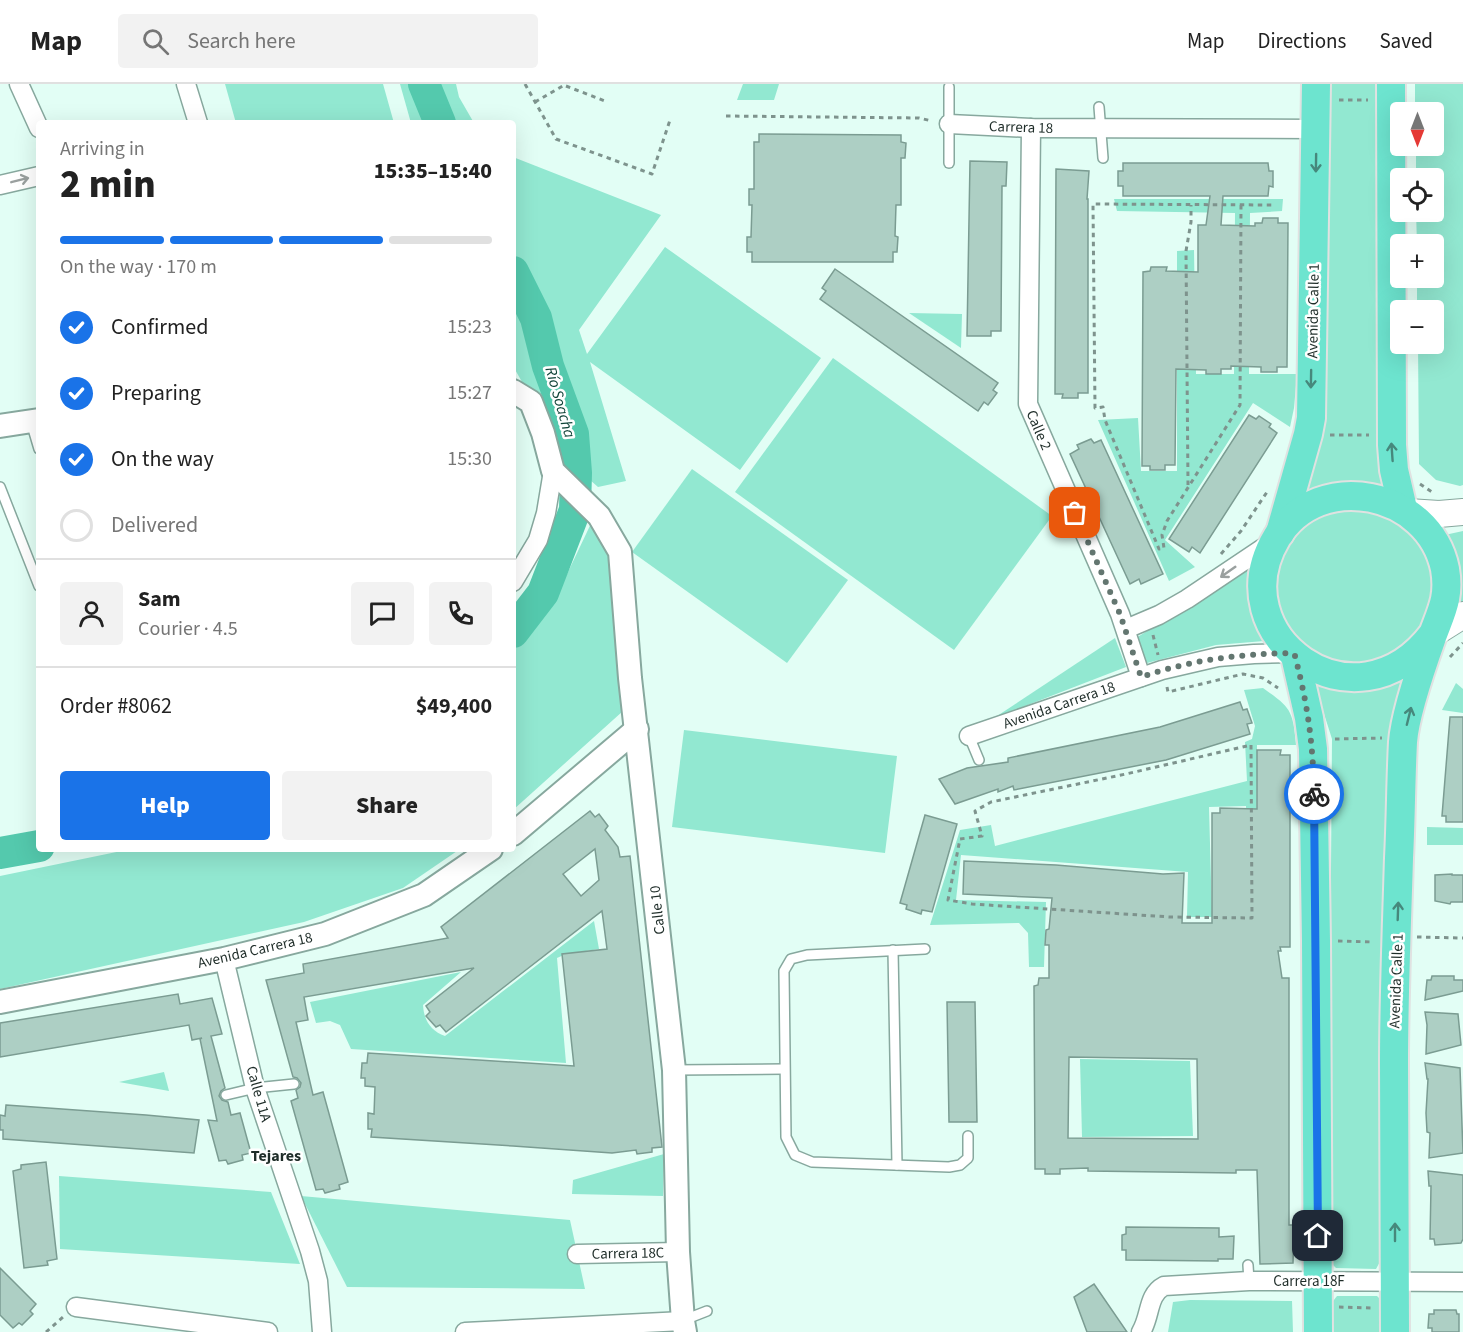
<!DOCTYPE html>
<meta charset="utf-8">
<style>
body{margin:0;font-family:"Source Sans 3",sans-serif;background:#f2f2f2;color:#222;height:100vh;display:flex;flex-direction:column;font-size:22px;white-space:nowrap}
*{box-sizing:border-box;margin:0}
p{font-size:20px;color:#767676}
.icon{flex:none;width:33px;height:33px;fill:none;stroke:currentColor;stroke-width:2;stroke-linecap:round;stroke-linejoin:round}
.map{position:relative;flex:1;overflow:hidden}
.panel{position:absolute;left:36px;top:36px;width:480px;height:732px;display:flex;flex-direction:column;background:#fff;border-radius:6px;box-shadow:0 6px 24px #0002}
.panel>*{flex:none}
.needle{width:39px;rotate:180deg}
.tools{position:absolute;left:1390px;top:18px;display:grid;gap:12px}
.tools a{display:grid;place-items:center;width:54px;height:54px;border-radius:6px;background:#fff;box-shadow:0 6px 24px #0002;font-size:30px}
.pin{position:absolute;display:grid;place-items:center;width:51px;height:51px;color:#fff;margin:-26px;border-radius:12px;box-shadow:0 3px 9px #0006}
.courier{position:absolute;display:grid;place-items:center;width:60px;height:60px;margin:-30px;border:4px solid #1a73e8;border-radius:50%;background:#fff;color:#222;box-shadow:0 2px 8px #0007}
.summary em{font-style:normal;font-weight:800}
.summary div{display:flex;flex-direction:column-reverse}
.summary{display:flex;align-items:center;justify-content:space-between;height:102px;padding:0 24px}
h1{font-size:39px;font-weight:800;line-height:45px}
.bar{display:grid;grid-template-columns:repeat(4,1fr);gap:9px 6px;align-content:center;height:72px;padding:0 24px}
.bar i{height:8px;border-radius:4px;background:#e0e0e0}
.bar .current{background:#1a73e8}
.bar p{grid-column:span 4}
.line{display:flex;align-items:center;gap:15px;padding:0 24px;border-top:2px solid #e0e0e0}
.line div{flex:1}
.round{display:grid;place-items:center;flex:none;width:63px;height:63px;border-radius:6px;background:#f2f2f2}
ol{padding:0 24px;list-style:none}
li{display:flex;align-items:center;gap:18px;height:66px}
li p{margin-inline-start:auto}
li .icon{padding:6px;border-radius:50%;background:#1a73e8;color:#fff;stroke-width:4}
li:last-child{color:#767676}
li i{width:33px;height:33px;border:3px solid #e0e0e0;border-radius:50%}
.cta{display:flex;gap:12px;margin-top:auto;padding:12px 24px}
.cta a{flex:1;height:69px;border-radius:6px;background:#1a73e8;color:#fff;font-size:24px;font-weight:800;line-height:69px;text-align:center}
.cta a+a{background:#f2f2f2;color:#222}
header{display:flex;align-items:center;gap:36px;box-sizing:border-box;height:84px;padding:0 30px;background:#fff;border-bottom:2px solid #e0e0e0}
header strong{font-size:28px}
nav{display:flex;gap:33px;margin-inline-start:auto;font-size:21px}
.search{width:420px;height:54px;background:#f2f2f2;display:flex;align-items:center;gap:15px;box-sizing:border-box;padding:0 21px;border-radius:6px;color:#767676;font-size:22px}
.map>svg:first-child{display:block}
.green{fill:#92e8d1}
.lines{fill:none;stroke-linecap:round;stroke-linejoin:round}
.river{stroke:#54c9ad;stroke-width:32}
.building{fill:#adcfc4;stroke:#7b9c92;stroke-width:1.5;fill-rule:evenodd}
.service-casing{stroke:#87a89e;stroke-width:12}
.minor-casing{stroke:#87a89e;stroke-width:21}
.tertiary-casing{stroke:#87a89e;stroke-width:26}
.secondary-casing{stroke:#87a89e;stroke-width:28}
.primary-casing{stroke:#e0e2e1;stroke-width:32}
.path{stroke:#7e938d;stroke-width:3;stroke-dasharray:4.5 4.5;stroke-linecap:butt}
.service{stroke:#fff;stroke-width:9}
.minor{stroke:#fff;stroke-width:18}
.tertiary{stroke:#fff;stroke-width:22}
.secondary{stroke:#fff;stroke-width:26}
.primary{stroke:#6de4cf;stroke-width:28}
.oneway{stroke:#46887c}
.oneway2{stroke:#9aa09f}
.done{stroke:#637670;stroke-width:6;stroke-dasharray:0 10.8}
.route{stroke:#1a73e8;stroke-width:8}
.labels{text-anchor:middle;stroke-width:5;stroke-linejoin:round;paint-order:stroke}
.street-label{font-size:15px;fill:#1f2d29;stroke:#fff}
.water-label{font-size:16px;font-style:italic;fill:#114439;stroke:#fff}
.neighbourhood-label{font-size:16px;font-weight:bold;fill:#1f2d29;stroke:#fff}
</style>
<header>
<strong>Map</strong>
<div class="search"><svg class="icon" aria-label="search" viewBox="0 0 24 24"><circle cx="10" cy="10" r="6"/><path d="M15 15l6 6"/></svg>Search here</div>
<nav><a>Map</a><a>Directions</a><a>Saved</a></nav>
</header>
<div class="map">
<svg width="1463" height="1248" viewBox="0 0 1463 1248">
<rect width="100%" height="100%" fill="#e2fef5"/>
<g class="green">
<polygon points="225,0 383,0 394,39 236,39"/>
<polygon points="400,0 456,0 459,13 474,39 411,39"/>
<polygon points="743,0 779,0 774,16 737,16"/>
<polygon points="1322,0 1382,0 1396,409 1299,413"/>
<polygon points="1415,0 1463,0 1463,401 1460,402 1436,396 1419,380 1418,260 1434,260 1434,226 1417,226 1417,194 1434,194 1434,160 1417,160 1416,128 1434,128 1434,94 1416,94 1416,62 1434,62 1434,28 1415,28"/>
<polygon points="513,73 661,131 579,246 587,270 665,163 821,274 740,386 590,278 626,397 598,403 565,374 513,282"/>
<polygon points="1114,115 1283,115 1282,127 1250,129 1249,290 1297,290 1294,324 1290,343 1253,319 1165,456 1195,483 1169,497 1098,336 1138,334 1141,387 1177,387 1177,167 1194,166 1196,290 1234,290 1235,129 1117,127"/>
<polygon points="909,229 962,230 961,264"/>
<polygon points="833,274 1052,432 954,566 735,408"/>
<polygon points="692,385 848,496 787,579 632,468"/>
<circle cx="1354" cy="503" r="79"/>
<polygon points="596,429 615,470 633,618 513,726 513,562 559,507"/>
<polygon points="1463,447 1463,517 1460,519 1461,493 1458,475 1440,452"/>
<polygon points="1247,484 1253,536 1264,557 1216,561 1147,579 1136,554"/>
<polygon points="1115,554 1126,583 994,634"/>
<polygon points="1412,585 1382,1174 1376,1185 1336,1184 1328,1176 1332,655 1313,595"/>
<polygon points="1456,599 1463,605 1463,629 1442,626"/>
<path d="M 1263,604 C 1291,624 1293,626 1296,661 L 1257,661 L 1256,874 L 1250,874 L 1246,722 L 1209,723 L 1212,833 L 1187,833 L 1188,788 L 961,771 L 956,816 L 1046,818 L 1044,883 L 1029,883 L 1028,849 L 1019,839 L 930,841 L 960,746 L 991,741 L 995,762 L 1247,697 L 1245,658 L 1252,655 L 1255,642 L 1244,606 Z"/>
<polygon points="684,646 897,672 885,769 672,743"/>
<polygon points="1427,743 1463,744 1463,761 1427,761"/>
<polygon points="131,765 460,765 403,804 304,838 0,905 0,792"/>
<path d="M 594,837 L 599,865 L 566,870 L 557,874 L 566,979 L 351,965 L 340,941 L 330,937 L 316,939 L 310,918 L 461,888 L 423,921 C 424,937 431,947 445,952 Z"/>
<polygon points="1080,975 1190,977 1193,1052 1082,1053"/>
<polygon points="164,988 169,1007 119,998"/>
<polygon points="664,1070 663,1112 572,1110 573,1096"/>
<polygon points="59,1092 271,1108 300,1180 60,1165"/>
<polygon points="301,1112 570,1136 585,1205 347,1203"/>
<polygon points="1337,1212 1377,1212 1387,1222 1387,1248 1330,1248 1330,1221"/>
<polygon points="1190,1216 1292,1217 1293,1248 1168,1248 1173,1218"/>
</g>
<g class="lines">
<g class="river">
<polyline points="424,0 440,39"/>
<polyline points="513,188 536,234 548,282 573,350 576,389 575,426 543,509 513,548"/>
<polyline points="0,769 39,762"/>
</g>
</g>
<g class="building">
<polygon points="759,50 901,51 901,58 906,59 905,74 901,74 901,121 896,121 895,152 898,153 897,168 893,168 893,178 752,178 752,168 747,168 747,153 751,153 752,121 749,121 749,105 754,105 754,58 759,58"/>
<polygon points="970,77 1007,78 1006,102 1002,102 1001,247 991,247 991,252 967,252"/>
<polygon points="1123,79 1268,79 1269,87 1273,87 1273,103 1269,102 1268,112 1223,112 1221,141 1255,142 1255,139 1262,139 1263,134 1278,134 1278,139 1288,139 1287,283 1277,283 1277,288 1261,288 1261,283 1231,282 1231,285 1221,285 1221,290 1206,290 1206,286 1176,285 1175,381 1165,381 1165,386 1150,386 1150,382 1142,382 1143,188 1150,187 1151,183 1167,183 1166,187 1198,188 1198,141 1206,141 1210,112 1123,112 1123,102 1118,102 1118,87 1123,87"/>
<polygon points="1056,85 1089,87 1087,115 1088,115 1088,309 1078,309 1078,314 1062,314 1063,310 1055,310"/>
<polygon points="835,185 998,299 993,306 997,309 988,321 984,318 978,327 820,215 826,207 822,204"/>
<polygon points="1249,331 1256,335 1259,332 1271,340 1269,343 1277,349 1200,469 1192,463 1189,468 1169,455"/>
<polygon points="1091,355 1094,359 1101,356 1163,490 1141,500 1139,495 1130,500 1070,370 1079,365 1077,361"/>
<polygon points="1240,618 1243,626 1247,625 1252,639 1247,640 1250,650 1166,676 1014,706 1013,702 998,708 998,705 955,720 939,695 967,684 1008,678 1008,674 1160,643"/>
<polygon points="1450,633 1463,633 1463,738 1446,738 1446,732 1442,732"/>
<path d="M 1257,666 L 1281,666 L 1280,671 L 1290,671 L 1290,863 L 1280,863 L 1281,867 L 1278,867 L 1282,894 L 1289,894 L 1289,1141 L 1294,1141 L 1293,1179 L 1260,1180 L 1257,1086 L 1236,1086 L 1236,1089 L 1088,1087 L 1088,1084 L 1060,1085 L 1060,1090 L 1045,1090 L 1045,1085 L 1035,1085 L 1034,902 L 1038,901 L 1039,894 L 1049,894 L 1049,861 L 1045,861 L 1046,846 L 1049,845 L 1052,814 L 963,810 L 964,777 L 1056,781 L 1163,790 L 1184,789 L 1182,839 L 1212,839 L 1212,729 L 1220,729 L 1220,724 L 1257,725 ZM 1069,973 L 1197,975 L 1198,1055 L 1068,1054 Z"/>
<path d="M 590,727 L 595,733 L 599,730 L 608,742 L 605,746 L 618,763 L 620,773 L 630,772 L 662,1063 L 652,1064 L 652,1068 L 637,1070 L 636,1066 L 612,1069 L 513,1062 L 371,1053 L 372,1045 L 368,1045 L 368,1029 L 374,1030 L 375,1003 L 365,1002 L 365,994 L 361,994 L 362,979 L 367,979 L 368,969 L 574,982 L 562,870 L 607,865 L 602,827 L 446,948 L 440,941 L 436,943 L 426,932 L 430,928 L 426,922 L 474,884 L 304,913 L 308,936 L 296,938 L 313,1011 L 323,1008 L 348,1098 L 339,1101 L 340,1105 L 325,1109 L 323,1105 L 316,1106 L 291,1017 L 298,1014 L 296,1006 L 300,1003 L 301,999 L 297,994 L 293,993 L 266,896 L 304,889 L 303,880 L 448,854 L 441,843 ZM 595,765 L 599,796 L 581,812 L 563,790 Z"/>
<polygon points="925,731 957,740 932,828 922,826 921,830 906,825 907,821 900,819"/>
<polygon points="1452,790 1452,791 1463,791 1463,818 1451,818 1450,820 1435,817 1435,791"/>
<polygon points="1432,892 1454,892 1454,896 1463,896 1463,907 1425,916 1427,896 1431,896"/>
<polygon points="178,910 180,920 212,914 222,950 211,952 225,1004 221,1007 219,1012 222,1016 228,1018 231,1031 240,1029 251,1069 242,1071 243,1076 228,1080 226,1076 219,1077 208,1036 217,1037 200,955 202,954 192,956 189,941 0,973 0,939"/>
<polygon points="947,918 975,918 977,1038 949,1038"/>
<polygon points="1425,928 1458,930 1461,961 1426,970 1427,941"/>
<polygon points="1425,979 1460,984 1463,1069 1429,1074 1430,1049 1427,1048 1426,1029 1428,995 1427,995"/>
<polygon points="6,1021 146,1031 199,1036 194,1069 3,1055 3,1046 0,1046 0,1031 5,1032"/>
<polygon points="46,1078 57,1175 47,1177 48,1181 24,1184 13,1087 21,1085 21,1081"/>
<polygon points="1428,1087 1463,1091 1463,1155 1461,1159 1435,1161 1434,1155 1430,1155 1431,1102 1429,1102"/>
<polygon points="1126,1143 1219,1144 1219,1153 1234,1152 1233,1175 1218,1175 1218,1177 1126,1176 1126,1166 1122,1166 1122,1151 1126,1150"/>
<polygon points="0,1184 36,1220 30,1227 33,1230 22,1241 19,1239 13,1244 0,1231"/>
<polygon points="1094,1200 1127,1248 1087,1248 1074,1213"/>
<polygon points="1434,1226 1456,1226 1457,1230 1459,1230 1459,1248 1432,1248 1432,1244 1428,1244 1429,1230 1434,1230"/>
</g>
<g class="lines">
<g class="service-casing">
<g id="service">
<polyline points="1099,23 1103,74"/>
<polyline points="949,79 949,3"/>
<polyline points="31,338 39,365"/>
<polyline points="0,403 39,502"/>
<polyline points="969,652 979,676"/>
<polyline points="925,865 807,871 791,875 784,887 786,1053 795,1071 812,1078 949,1083 960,1081 968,1074 968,1052"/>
<polyline points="893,866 897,1081"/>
<polyline points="674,986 784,985"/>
<polyline points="226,1011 255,1004 294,1000"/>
<polyline points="1248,1181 1249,1197"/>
<polyline points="684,1236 707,1227"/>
</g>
</g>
<g class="minor-casing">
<g id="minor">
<polyline points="19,0 39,44"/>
<polyline points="186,0 198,39"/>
<polyline points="949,40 1031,44 1316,45"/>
<polyline points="1031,44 1028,320 1120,530 1141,593"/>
<polyline points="0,101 39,92"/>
<polyline points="513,498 538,456 546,429 553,387"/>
<polyline points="1126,545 1159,531 1187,515 1275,456"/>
<polyline points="969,652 1162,586 1218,573 1254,570 1292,569"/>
<polyline points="224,875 255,1004 310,1167 318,1197 322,1248"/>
<polyline points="577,1170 678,1168"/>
<polyline points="76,1223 268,1248"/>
<polyline points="465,1248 683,1237"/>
<path d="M 1141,1248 C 1151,1232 1147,1211 1164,1202 L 1249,1197 L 1463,1198"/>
</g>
</g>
<g class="tertiary-casing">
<g id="tertiary">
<polyline points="513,307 531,318 543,349 553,387 599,432 620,468 630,594 674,986 678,1168 683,1237 685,1248"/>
<polyline points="0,342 39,336"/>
<polyline points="513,750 637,645"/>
<polyline points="0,918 224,875 325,850 424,811 491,765"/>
</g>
</g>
<g class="secondary-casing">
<g id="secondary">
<polyline points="1408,428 1439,430 1463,428"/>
<polyline points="1433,550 1463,531"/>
</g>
</g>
<g class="primary-casing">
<g id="primary">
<polyline points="1391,0 1392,361 1394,386 1403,425"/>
<polyline points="1280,449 1308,350 1311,334 1316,0"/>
<polyline points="1295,572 1309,634 1313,665 1316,857 1318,1248"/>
<path d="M 1395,1248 C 1395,1158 1394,1068 1394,979 C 1394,910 1397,842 1399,774 C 1401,735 1401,696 1403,658 C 1405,630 1422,581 1432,553 C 1441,528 1450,514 1445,485 C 1429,407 1319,384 1277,453 C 1217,552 1355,653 1433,550"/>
</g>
</g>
<g class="path">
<polyline points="525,0 556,55 652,90 670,36"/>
<polyline points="566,2 605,17"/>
<polyline points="1339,16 1368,16"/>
<polyline points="535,18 566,0"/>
<polyline points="726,32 919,34 932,37"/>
<polyline points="1241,121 1240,321 1167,437 1162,451 1164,464 1159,465 1105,336 1103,323 1095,324 1093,120 1275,121"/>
<polyline points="1330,351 1369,351"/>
<polyline points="1420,400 1432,408"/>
<polyline points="1188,401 1186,167 1191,138 1191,121"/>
<polyline points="1221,470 1241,447 1267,408"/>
<polyline points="1153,551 1158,571"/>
<polyline points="1450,573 1463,559"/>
<polyline points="1167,603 1168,608 1243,590 1263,594 1278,604"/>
<polyline points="1335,655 1382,654"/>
<polygon points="1251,661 1252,834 1170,833 972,820 948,816 960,755 982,752 975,727 991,718 1126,690"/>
<polyline points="1417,853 1463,854"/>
<polyline points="1338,857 1374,858"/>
<polyline points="1339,1223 1374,1224"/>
<polyline points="46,1248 63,1233"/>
</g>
<use href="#service" class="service"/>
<use href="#minor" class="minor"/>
<use href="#tertiary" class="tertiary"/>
<use href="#secondary" class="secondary"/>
<use href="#primary" class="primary"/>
</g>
<defs><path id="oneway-shaft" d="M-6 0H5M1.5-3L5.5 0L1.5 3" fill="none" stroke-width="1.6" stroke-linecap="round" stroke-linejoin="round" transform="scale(1.5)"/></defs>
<g class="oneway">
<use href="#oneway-shaft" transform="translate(1316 79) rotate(91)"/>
<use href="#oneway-shaft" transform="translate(1311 295) rotate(91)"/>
<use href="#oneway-shaft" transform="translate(1392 368) rotate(-94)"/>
<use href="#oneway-shaft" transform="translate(1409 632) rotate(-76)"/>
<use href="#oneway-shaft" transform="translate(1398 827) rotate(-88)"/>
<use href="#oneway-shaft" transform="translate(1395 1148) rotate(-90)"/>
</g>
<g class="oneway2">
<use href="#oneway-shaft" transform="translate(20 96) rotate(-14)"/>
<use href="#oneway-shaft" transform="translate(1228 488) rotate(145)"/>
</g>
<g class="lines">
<path class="done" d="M 1075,429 L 1120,530 L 1141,593 C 1191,576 1238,570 1292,569 L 1295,572 C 1308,622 1313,659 1314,710"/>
<polyline class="route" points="1314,710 1318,1152"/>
</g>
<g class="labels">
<g class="street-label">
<text transform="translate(1021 43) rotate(2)" y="5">Carrera 18</text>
<text transform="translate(1313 227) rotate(-89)" y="5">Avenida Calle 1</text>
<text transform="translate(1039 346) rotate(67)" y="5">Calle 2</text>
<text transform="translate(1059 621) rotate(-19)" y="5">Avenida Carrera 18</text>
<text transform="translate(657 826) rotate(-96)" y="5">Calle 10</text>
<text transform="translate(255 866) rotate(-13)" y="5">Avenida Carrera 18</text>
<text transform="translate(1396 897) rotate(-88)" y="5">Avenida Calle 1</text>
<text transform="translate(259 1010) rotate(74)" y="5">Calle 11A</text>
<text transform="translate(628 1169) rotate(-1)" y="5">Carrera 18C</text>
<text x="1309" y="1202">Carrera 18F</text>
</g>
<g class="water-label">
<text transform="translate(561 318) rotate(74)" y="6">Río Soacha</text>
</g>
<g class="neighbourhood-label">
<text x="276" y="1077">Tejares</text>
</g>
</g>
</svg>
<div class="tools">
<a><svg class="needle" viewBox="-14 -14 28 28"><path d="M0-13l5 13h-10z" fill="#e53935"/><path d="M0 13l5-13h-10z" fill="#767676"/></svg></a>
<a><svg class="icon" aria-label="locate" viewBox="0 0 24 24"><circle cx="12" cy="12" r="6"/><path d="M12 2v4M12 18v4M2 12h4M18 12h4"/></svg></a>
<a>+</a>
<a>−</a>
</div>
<div class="pin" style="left:1075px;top:429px;background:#ea580c"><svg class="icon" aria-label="bag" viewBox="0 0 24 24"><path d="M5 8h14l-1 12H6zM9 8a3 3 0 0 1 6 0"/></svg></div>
<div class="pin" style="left:1318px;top:1152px;background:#1f2937"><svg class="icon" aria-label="home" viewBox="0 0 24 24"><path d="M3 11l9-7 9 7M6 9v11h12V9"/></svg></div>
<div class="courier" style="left:1314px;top:710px"><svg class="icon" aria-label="bike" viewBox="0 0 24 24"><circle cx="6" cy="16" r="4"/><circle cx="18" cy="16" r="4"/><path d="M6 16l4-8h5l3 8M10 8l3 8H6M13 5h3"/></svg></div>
<section class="panel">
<div class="summary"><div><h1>2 min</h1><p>Arriving in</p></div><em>15:35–15:40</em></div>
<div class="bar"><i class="current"></i><i class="current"></i><i class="current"></i><i></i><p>On the way · 170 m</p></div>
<ol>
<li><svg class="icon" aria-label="check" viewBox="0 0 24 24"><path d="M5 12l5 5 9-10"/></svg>Confirmed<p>15:23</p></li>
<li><svg class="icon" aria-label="check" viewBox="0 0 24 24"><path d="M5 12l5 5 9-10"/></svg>Preparing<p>15:27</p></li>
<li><svg class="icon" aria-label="check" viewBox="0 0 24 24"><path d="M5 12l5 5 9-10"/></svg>On the way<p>15:30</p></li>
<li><i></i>Delivered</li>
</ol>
<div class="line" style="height:108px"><a class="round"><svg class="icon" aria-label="person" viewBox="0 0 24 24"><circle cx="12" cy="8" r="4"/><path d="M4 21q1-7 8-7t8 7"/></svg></a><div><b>Sam</b><p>Courier · 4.5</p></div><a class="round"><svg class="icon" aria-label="chat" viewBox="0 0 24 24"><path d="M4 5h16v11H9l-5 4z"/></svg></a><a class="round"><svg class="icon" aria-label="phone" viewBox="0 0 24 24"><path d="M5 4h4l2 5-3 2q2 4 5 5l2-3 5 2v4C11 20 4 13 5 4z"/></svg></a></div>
<div class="line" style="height:78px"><div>Order #8062</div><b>$49,400</b></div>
<div class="cta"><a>Help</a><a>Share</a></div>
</section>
</div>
